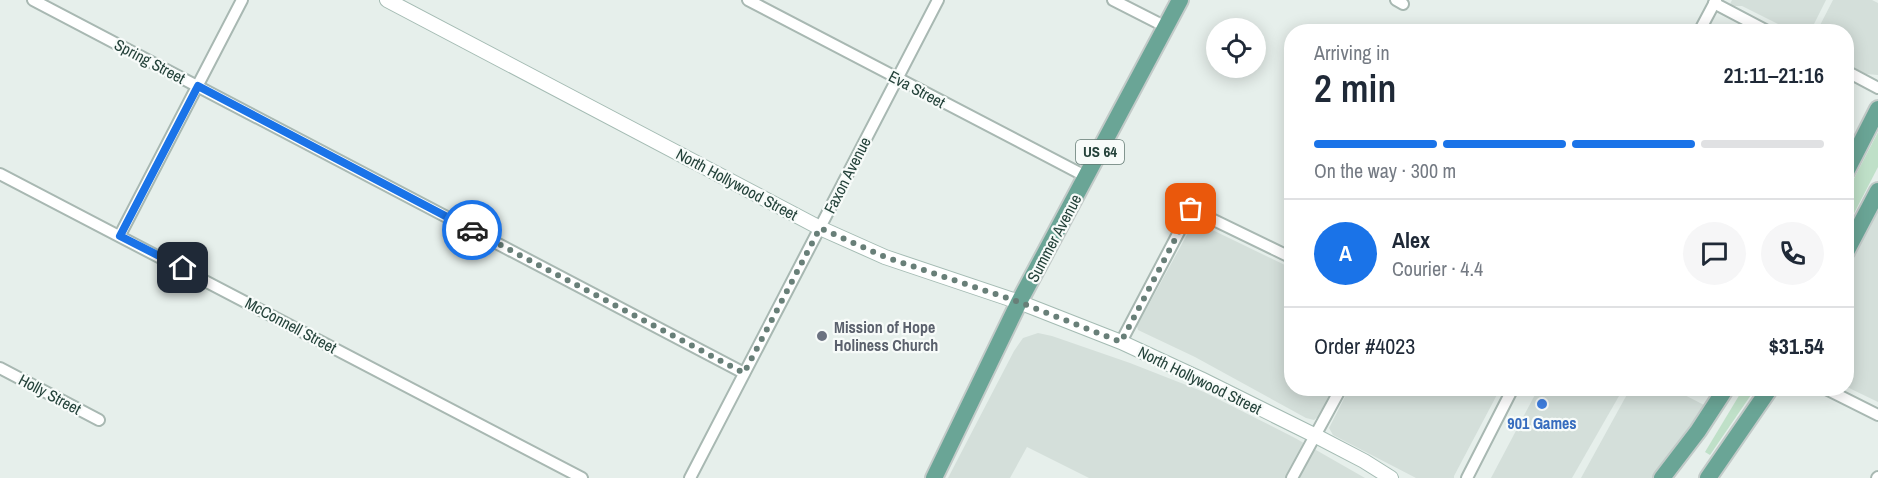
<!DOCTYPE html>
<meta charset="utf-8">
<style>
body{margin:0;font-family:"Archivo Narrow",sans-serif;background:#f6f6f7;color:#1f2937;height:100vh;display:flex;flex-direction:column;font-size:22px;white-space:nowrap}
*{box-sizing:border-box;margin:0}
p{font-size:20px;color:#747a83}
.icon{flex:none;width:33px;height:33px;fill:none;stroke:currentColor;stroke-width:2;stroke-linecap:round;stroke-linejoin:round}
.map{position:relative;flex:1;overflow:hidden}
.sheet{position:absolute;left:1284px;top:24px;width:570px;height:372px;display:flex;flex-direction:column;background:#fff;border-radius:24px;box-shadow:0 3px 15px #0003}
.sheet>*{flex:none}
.buttons{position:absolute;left:1206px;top:18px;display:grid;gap:12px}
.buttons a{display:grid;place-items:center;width:60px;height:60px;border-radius:50%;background:#fff;box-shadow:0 3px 15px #0003;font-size:30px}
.pin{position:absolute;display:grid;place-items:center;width:51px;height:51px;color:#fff;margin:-26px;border-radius:12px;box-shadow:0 3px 9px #0006}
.courier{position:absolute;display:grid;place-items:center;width:60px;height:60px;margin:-30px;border:4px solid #1a73e8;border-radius:50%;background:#fff;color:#222;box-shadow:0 2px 8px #0007}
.headline em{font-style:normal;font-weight:600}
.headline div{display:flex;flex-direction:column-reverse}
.headline{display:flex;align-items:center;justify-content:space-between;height:102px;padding:0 30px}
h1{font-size:39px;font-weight:600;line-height:45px}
.bar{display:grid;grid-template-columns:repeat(4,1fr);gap:9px 6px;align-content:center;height:72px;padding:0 30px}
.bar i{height:8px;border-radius:4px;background:#e0e1e3}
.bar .active{background:#1a73e8}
.bar p{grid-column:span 4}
.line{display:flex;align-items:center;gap:15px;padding:0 30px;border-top:2px solid #e0e1e3}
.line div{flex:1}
.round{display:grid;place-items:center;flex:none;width:63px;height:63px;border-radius:32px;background:#f6f6f7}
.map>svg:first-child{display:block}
.built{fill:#d4dfda}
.green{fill:#bfe0c8}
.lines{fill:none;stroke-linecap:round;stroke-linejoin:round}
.street-casing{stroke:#a8b8b2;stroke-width:14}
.secondary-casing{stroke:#a4bbb3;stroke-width:16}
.primary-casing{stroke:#c2cac8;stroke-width:20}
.street{stroke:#fff;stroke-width:10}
.secondary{stroke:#fff;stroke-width:14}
.primary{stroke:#6aa596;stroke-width:16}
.done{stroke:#687f78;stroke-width:6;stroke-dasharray:0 10.8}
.route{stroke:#1a73e8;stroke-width:8}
.worship-dot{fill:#6b7280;stroke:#f7fbf9;stroke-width:2}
.shop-dot{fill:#3f7fe0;stroke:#f7fbf9;stroke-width:2}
.labels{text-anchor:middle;stroke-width:4.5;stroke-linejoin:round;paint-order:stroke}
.shield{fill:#f7fbf9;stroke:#637a73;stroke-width:1.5}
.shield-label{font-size:15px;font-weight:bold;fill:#24423a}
.street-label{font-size:16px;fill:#24423a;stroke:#f7fbf9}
.worship-label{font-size:16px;font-weight:bold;fill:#5b616d;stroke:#f7fbf9;text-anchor:start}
.shop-label{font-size:16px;font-weight:bold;fill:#366cbe;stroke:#f7fbf9}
</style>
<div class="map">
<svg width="1878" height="478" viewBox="0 0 1878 478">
<rect width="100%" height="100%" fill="#e6efeb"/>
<g class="built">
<polygon points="1732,0 1826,0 1810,32 1792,31 1742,6 1732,6 1730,4"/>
<polygon points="1833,0 1872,0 1878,3 1878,75 1866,74 1847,64 1846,32 1817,31"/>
<polygon points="1878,210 1878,402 1847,387 1846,269"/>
<polygon points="1198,223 1291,268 1292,388 1333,389 1319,416 1314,420 1306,418 1195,357 1138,330 1137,326 1189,231 1194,224"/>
<polygon points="1038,333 1052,336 1130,363 1204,392 1295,438 1365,478 1089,478 1027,447 1010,478 948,478 1014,351 1023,338"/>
<polygon points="1349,389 1349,388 1500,389 1454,476 1454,478 1416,478 1333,435 1329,428"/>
<polygon points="1538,389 1623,389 1572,478 1491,478"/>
<polygon points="1630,389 1673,389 1706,406 1653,478 1581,478"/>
</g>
<g class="green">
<polygon points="1878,132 1878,167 1847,227 1847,192"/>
<polygon points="1743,389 1755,389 1710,455 1705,452"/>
</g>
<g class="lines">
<g class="street-casing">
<g id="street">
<polyline points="33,0 744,373"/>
<polyline points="748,0 1087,177"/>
<polyline points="1113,0 1166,27"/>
<polyline points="1396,0 1403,4"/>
<polyline points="1714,3 1769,32"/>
<polyline points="1699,32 1716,0"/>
<polyline points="1846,71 1878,88"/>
<polyline points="0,174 582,478"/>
<polyline points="120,235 242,0"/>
<polyline points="1121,342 1191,209 1292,258"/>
<polyline points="0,368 99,420"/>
<polyline points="1824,388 1878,415"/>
<polyline points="690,478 938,0"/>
<polyline points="1292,478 1341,388"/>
<polyline points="1467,478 1513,388"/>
<polyline points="1877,478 1878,477"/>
</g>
</g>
<g class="secondary-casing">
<polyline id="secondary" points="387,0 820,228 885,257 1019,302 1121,342 1201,379 1316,436 1364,461 1391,478"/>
</g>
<g class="primary-casing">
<g id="primary">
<polyline points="1846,172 1878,109"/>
<polyline points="1846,252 1878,191"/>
<polyline points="934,478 1019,302 1180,0"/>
<polyline points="1662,478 1698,431 1726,388"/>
<polyline points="1708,478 1770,388"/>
</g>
</g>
<use href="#street" class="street"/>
<use href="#secondary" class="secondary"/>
<use href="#primary" class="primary"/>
</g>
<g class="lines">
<polyline class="done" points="472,230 744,373 820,228 885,257 1019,302 1121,342 1191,209"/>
<polyline class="route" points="183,268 120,236 198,86 472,230"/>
</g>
<circle class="worship-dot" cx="822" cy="336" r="6"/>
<circle class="shop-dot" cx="1542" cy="404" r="6"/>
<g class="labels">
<rect class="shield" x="1076" y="140" width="48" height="24" rx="4.5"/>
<g class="shield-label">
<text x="1100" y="157">US 64</text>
</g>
<g class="street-label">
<text transform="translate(150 61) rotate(28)" y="6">Spring Street</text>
<text transform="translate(917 89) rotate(28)" y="6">Eva Street</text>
<text transform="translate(847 175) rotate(-63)" y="6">Faxon Avenue</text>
<text transform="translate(737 184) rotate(28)" y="6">North Hollywood Street</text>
<text transform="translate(1054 238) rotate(-62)" y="6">Summer Avenue</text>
<text transform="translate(291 325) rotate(28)" y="6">McConnell Street</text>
<text transform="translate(1200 380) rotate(26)" y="6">North Hollywood Street</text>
<text transform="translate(50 394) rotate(28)" y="6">Holly Street</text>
</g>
<g class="worship-label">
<text x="834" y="333">Mission of Hope<tspan x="834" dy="18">Holiness Church</tspan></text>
</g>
<g class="shop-label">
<text x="1542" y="429">901 Games</text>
</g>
</g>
</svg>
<div class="buttons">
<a><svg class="icon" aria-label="locate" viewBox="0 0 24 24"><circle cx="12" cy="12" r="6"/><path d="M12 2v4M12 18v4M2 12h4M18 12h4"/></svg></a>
</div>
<div class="pin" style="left:1191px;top:209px;background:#ea580c"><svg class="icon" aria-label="bag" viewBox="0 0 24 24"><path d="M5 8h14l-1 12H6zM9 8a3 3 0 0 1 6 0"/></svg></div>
<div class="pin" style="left:183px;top:268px;background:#1f2937"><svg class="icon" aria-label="home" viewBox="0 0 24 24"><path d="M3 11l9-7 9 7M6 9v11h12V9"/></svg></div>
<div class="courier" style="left:472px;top:230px"><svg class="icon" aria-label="car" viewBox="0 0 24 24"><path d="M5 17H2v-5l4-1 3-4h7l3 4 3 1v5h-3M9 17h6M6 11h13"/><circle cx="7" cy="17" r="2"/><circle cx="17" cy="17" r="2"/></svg></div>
<section class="sheet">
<div class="headline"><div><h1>2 min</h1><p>Arriving in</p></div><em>21:11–21:16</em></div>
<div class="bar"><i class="active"></i><i class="active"></i><i class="active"></i><i></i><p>On the way · 300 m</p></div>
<div class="line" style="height:108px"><b class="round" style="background:#1a73e8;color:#fff">A</b><div><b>Alex</b><p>Courier · 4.4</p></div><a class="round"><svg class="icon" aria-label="chat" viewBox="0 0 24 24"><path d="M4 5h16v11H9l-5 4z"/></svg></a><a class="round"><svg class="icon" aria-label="phone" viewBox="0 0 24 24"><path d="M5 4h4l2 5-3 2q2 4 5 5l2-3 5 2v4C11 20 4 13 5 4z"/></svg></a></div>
<div class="line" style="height:78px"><div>Order #4023</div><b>$31.54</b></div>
</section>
</div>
